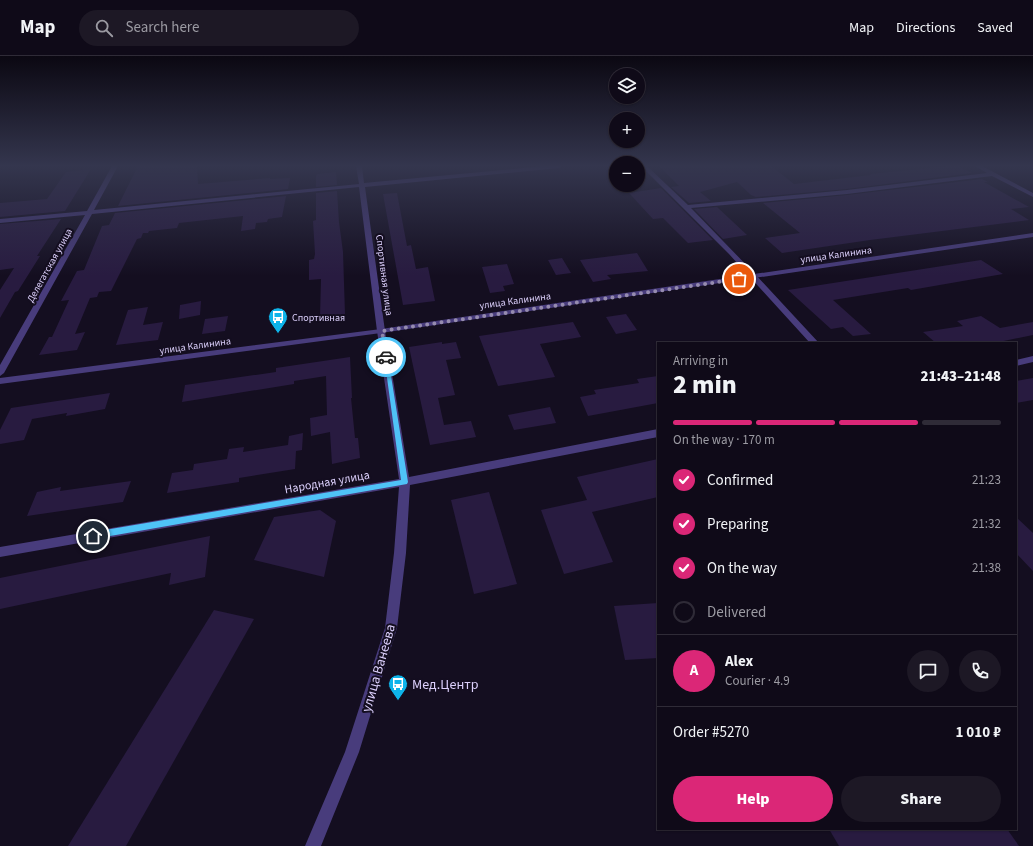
<!DOCTYPE html>
<meta charset="utf-8">
<style>
body{margin:0;font-family:"Source Sans 3",sans-serif;background:#1d1825;color:#f1f3f6;height:100vh;display:flex;flex-direction:column;font-size:15px;white-space:nowrap}
*{box-sizing:border-box;margin:0}
p{font-size:13px;color:#9b9aa2}
.icon{flex:none;width:22px;height:22px;fill:none;stroke:currentColor;stroke-width:2;stroke-linecap:round;stroke-linejoin:round}
.map{position:relative;flex:1;overflow:hidden}
.sheet{position:absolute;left:657px;top:286px;width:360px;height:488px;display:flex;flex-direction:column;background:#0f0a18;border-radius:0px;box-shadow:0 1px 3px #0004,0 0 0 1px #2f2b37}
.sheet>*{flex:none}
.tools{position:absolute;left:609px;top:12px;display:grid;gap:8px}
.tools a{display:grid;place-items:center;width:36px;height:36px;border-radius:50%;background:#0f0a18;box-shadow:0 1px 3px #0004,0 0 0 1px #2f2b37;font-size:20px}
.pin{position:absolute;display:grid;place-items:center;width:34px;height:34px;color:#fff;margin:-17px;border:2px solid #fff;border-radius:50%;box-shadow:0 1px 4px #0007}
.courier{position:absolute;display:grid;place-items:center;width:40px;height:40px;margin:-20px;border:3px solid #4fc3f7;border-radius:50%;background:#fff;color:#222;box-shadow:0 1px 5px #0007}
.headline em{font-style:normal;font-weight:800}
.headline div{display:flex;flex-direction:column-reverse}
.headline{display:flex;align-items:center;justify-content:space-between;height:68px;padding:0 16px}
h1{font-size:26px;font-weight:800;line-height:30px}
.bar{display:grid;grid-template-columns:repeat(4,1fr);gap:6px 4px;align-content:center;height:48px;padding:0 16px}
.bar i{height:5px;border-radius:3px;background:#2f2b37}
.bar .on{background:#db2777}
.bar p{grid-column:span 4}
.line{display:flex;align-items:center;gap:10px;padding:0 16px;border-top:1px solid #2f2b37}
.line div{flex:1}
.round{display:grid;place-items:center;flex:none;width:42px;height:42px;border-radius:21px;background:#1d1825}
ol{padding:0 16px;list-style:none}
li{display:flex;align-items:center;gap:12px;height:44px}
li p{margin-inline-start:auto}
li .icon{padding:4px;border-radius:50%;background:#db2777;color:#fff;stroke-width:4}
li:last-child{color:#9b9aa2}
li i{width:22px;height:22px;border:2px solid #2f2b37;border-radius:50%}
.button{display:flex;gap:8px;margin-top:auto;padding:8px 16px}
.button a{flex:1;height:46px;border-radius:24px;background:#db2777;color:#fff;font-size:16px;font-weight:800;line-height:46px;text-align:center}
.button a+a{background:#1d1825;color:#f1f3f6}
header{display:flex;align-items:center;gap:24px;box-sizing:border-box;height:56px;padding:0 20px;background:#0f0a18;border-bottom:1px solid #2f2b37}
header strong{font-size:19px}
nav{display:flex;gap:22px;margin-inline-start:auto;font-size:14px}
.search{width:280px;height:36px;background:#1d1825;display:flex;align-items:center;gap:10px;box-sizing:border-box;padding:0 14px;border-radius:22px;color:#9b9aa2;font-size:15px}
.map>svg:first-child{display:block}
.building{fill:#281b40}
.lines{fill:none;stroke-linecap:round;stroke-linejoin:round}
.minor{fill:#483c7c;fill-rule:evenodd}
.tertiary{fill:#483c7c;fill-rule:evenodd}
.route{fill:#4fc3f7}
.done{stroke:#968caf;stroke-width:4;stroke-dasharray:0 7.2}
.labels{text-anchor:middle;stroke-width:4;stroke-linejoin:round;paint-order:stroke}
.far-street-label{font-size:10px;fill:#dcd0fc;stroke:#140e20}
.far-poi-label{font-size:10px;fill:#dcd0fc;stroke:#140e20;text-anchor:start}
.street-label{font-size:12px;fill:#dcd0fc;stroke:#140e20}
.near-street-label{font-size:14px;fill:#dcd0fc;stroke:#140e20}
.near-poi-label{font-size:14px;fill:#dcd0fc;stroke:#140e20;text-anchor:start}
</style>
<header>
<strong>Map</strong>
<div class="search"><svg class="icon" aria-label="search" viewBox="0 0 24 24"><circle cx="10" cy="10" r="6"/><path d="M15 15l6 6"/></svg>Search here</div>
<nav><a>Map</a><a>Directions</a><a>Saved</a></nav>
</header>
<div class="map">
<svg width="1033" height="790" viewBox="0 0 1033 790">
<rect width="100%" height="100%" fill="#140e20"/>
<g class="building">
<polygon points="138,110 197,110 198,128 270,122 270,123 290,122 288,133 118,150"/>
<polygon points="659,110 771,110 794,128 871,119 870,118 950,110 958,110 972,117 847,133 756,141 751,139 737,126 700,136 711,145 689,147 671,131 679,130"/>
<polygon points="91,113 65,155 0,161 0,147 47,143 66,116"/>
<polygon points="336,116 337,129 316,131 316,120 317,118"/>
<polygon points="982,123 988,126 984,126 1029,151 1011,153 1029,164 870,184 782,197 765,182 800,177 763,147 847,139"/>
<polygon points="661,132 713,184 688,187 663,162 653,163 629,137"/>
<polygon points="337,135 339,166 343,196 345,258 320,261 321,223 309,224 309,204 314,203 315,198 313,165 316,164 316,137"/>
<polygon points="397,137 407,190 411,189 416,213 428,211 435,245 403,249 383,138"/>
<polygon points="286,140 282,161 268,163 267,166 256,167 255,173 241,175 243,160 179,167 177,172 149,175 148,177 143,177 141,182 137,183 111,235 99,236 97,241 90,242 75,278 85,276 77,294 39,299 49,281 52,281 69,244 61,245 77,215 84,214 102,170 109,169 115,157"/>
<polygon points="717,151 747,179 723,183 694,153"/>
<polygon points="61,163 37,200 40,200 18,235 15,236 0,262 0,234 14,212 0,214 0,168"/>
<polygon points="637,197 648,215 607,219 611,223 593,226 580,204"/>
<polygon points="562,202 571,217 556,219 548,204"/>
<polygon points="981,204 1003,218 911,234 908,232 833,244 871,278 853,280 843,271 831,273 788,234"/>
<polygon points="507,208 514,228 503,230 505,235 490,237 482,211"/>
<polygon points="201,245 200,259 179,263 180,249"/>
<polygon points="148,251 143,269 163,266 158,284 116,289 128,254"/>
<polygon points="626,258 637,274 616,278 606,261"/>
<polygon points="228,260 225,275 202,278 205,263"/>
<polygon points="981,260 1000,272 1033,266 1033,279 994,287 936,287 923,276 963,270 957,265"/>
<polygon points="573,266 581,281 540,288 555,321 498,330 479,280"/>
<polygon points="442,286 442,288 456,286 461,302 446,304 455,339 438,342 444,369 471,365 476,381 430,389 409,291"/>
<polygon points="350,301 352,342 351,342 355,382 358,382 360,402 332,408 330,376 311,380 310,362 327,359 326,320 294,325 294,328 182,346 185,329 276,316 276,312"/>
<polygon points="658,320 658,347 588,360 580,341 596,338 594,334 639,327 637,323"/>
<polygon points="1033,322 1033,344 1016,347 1016,325"/>
<polygon points="110,337 105,353 66,360 67,357 32,363 24,384 0,388 0,374 11,352"/>
<polygon points="550,351 556,367 514,374 508,359"/>
<polygon points="303,377 302,394 296,395 295,413 239,422 239,426 167,437 172,417 193,414 194,408 227,403 229,393 244,391 243,396 288,389 289,380"/>
<polygon points="658,403 658,441 592,456 613,506 564,518 541,454 587,444 577,421"/>
<polygon points="131,425 123,446 27,460 37,436 61,431 60,435"/>
<polygon points="489,436 517,528 474,538 451,444"/>
<polygon points="320,454 336,465 324,521 254,504 274,461"/>
<polygon points="1016,461 1033,477 1033,515 1016,497"/>
<polygon points="210,480 205,521 169,529 171,517 0,553 0,522"/>
<polygon points="658,547 658,602 625,604 614,550"/>
<polygon points="214,554 254,563 126,790 68,790"/>
<polygon points="829,773 1007,773 1019,790 839,790"/>
</g>
<g class="lines">
<g class="minor">
<polygon points="112,110 118,110 94,154 359,128 356,110 362,110 364,127 544,110 562,110 559,112 365,131 385,275 409,421 658,373 658,381 410,429 406,497 397,572 359,696 321,790 305,790 345,696 385,572 394,497 399,431 0,501 0,491 399,423 377,275 359,131 92,158 4,317 0,320 0,309 85,159 0,167 0,163 87,155"/>
<polygon points="641,110 647,110 688,149 847,134 987,117 975,110 982,110 1033,137 1033,141 992,120 847,138 691,152 755,218 819,287 810,287 729,198"/>
<polygon points="1033,300 1033,306 1016,310 1016,304"/>
</g>
<polygon class="tertiary" points="1033,177 1033,181 381,277 0,328 0,322 381,273"/>
</g>
<linearGradient id="sky" x2="0" y2="1"><stop stop-color="#0b0812"/><stop offset="0.5" stop-color="#34364e"/><stop offset="1" stop-color="#34364e" stop-opacity="0"/></linearGradient>
<rect width="1033" height="220" fill="url(#sky)"/>
<polygon class="route" points="384,300 388,301 408,426 407,428 93,483 91,482 91,477 93,476 401,424"/>
<g class="lines">
<polyline class="done" points="386,301 382,275 739,223"/>
</g>
<defs>
<g id="bus-pin" transform="scale(1)"><path d="M0 17L-7.5 6A9.5 9.5 0 1 1 7.5 6Z" fill="#0eb4ea" stroke="#140e20"/><path d="M-5-6H5V4H4V6H2V4H-2V6H-4V4H-5ZM-3.5-4V0h7V-4ZM-3.5 1.2v1.5H-2V1.2ZM2 1.2v1.5H3.5V1.2Z" fill="#fff"/></g>
</defs>
<g fill-rule="evenodd">
<use href="#bus-pin" x="278" y="261"/>
<use href="#bus-pin" x="398" y="628"/>
</g>
<g class="labels">
<g class="far-street-label">
<text transform="translate(836 198) rotate(-8)" y="4">улица Калинина</text>
<text transform="translate(49 209) rotate(-61)" y="4">Делегатская улица</text>
<text transform="translate(385 219) rotate(83)" y="4">Спортивная улица</text>
<text transform="translate(515 244) rotate(-8)" y="4">улица Калинина</text>
<text transform="translate(195 289) rotate(-8)" y="4">улица Калинина</text>
</g>
<g class="far-poi-label">
<text x="292" y="265">Спортивная</text>
</g>
<g class="street-label">
<text transform="translate(327 426) rotate(-10)" y="4">Народная улица</text>
</g>
<g class="near-street-label">
<text transform="translate(378 612) rotate(-74)" y="5">улица Ванеева</text>
</g>
<g class="near-poi-label">
<text x="412" y="633">Мед.Центр</text>
</g>
</g>
</svg>
<div class="tools">
<a><svg class="icon" aria-label="layers" viewBox="0 0 24 24"><path d="M12 4l9 5-9 5-9-5zM3 14l9 5 9-5"/></svg></a>
<a>+</a>
<a>−</a>
</div>
<div class="pin" style="left:739px;top:223px;background:#ea580c"><svg class="icon" aria-label="bag" viewBox="0 0 24 24"><path d="M5 8h14l-1 12H6zM9 8a3 3 0 0 1 6 0"/></svg></div>
<div class="pin" style="left:93px;top:480px;background:#1f2937"><svg class="icon" aria-label="home" viewBox="0 0 24 24"><path d="M3 11l9-7 9 7M6 9v11h12V9"/></svg></div>
<div class="courier" style="left:386px;top:301px"><svg class="icon" aria-label="car" viewBox="0 0 24 24"><path d="M5 17H2v-5l4-1 3-4h7l3 4 3 1v5h-3M9 17h6M6 11h13"/><circle cx="7" cy="17" r="2"/><circle cx="17" cy="17" r="2"/></svg></div>
<section class="sheet">
<div class="headline"><div><h1>2 min</h1><p>Arriving in</p></div><em>21:43–21:48</em></div>
<div class="bar"><i class="on"></i><i class="on"></i><i class="on"></i><i></i><p>On the way · 170 m</p></div>
<ol>
<li><svg class="icon" aria-label="check" viewBox="0 0 24 24"><path d="M5 12l5 5 9-10"/></svg>Confirmed<p>21:23</p></li>
<li><svg class="icon" aria-label="check" viewBox="0 0 24 24"><path d="M5 12l5 5 9-10"/></svg>Preparing<p>21:32</p></li>
<li><svg class="icon" aria-label="check" viewBox="0 0 24 24"><path d="M5 12l5 5 9-10"/></svg>On the way<p>21:38</p></li>
<li><i></i>Delivered</li>
</ol>
<div class="line" style="height:72px"><b class="round" style="background:#db2777;color:#fff">A</b><div><b>Alex</b><p>Courier · 4.9</p></div><a class="round"><svg class="icon" aria-label="chat" viewBox="0 0 24 24"><path d="M4 5h16v11H9l-5 4z"/></svg></a><a class="round"><svg class="icon" aria-label="phone" viewBox="0 0 24 24"><path d="M5 4h4l2 5-3 2q2 4 5 5l2-3 5 2v4C11 20 4 13 5 4z"/></svg></a></div>
<div class="line" style="height:52px"><div>Order #5270</div><b>1 010 ₽</b></div>
<div class="button"><a>Help</a><a>Share</a></div>
</section>
</div>
